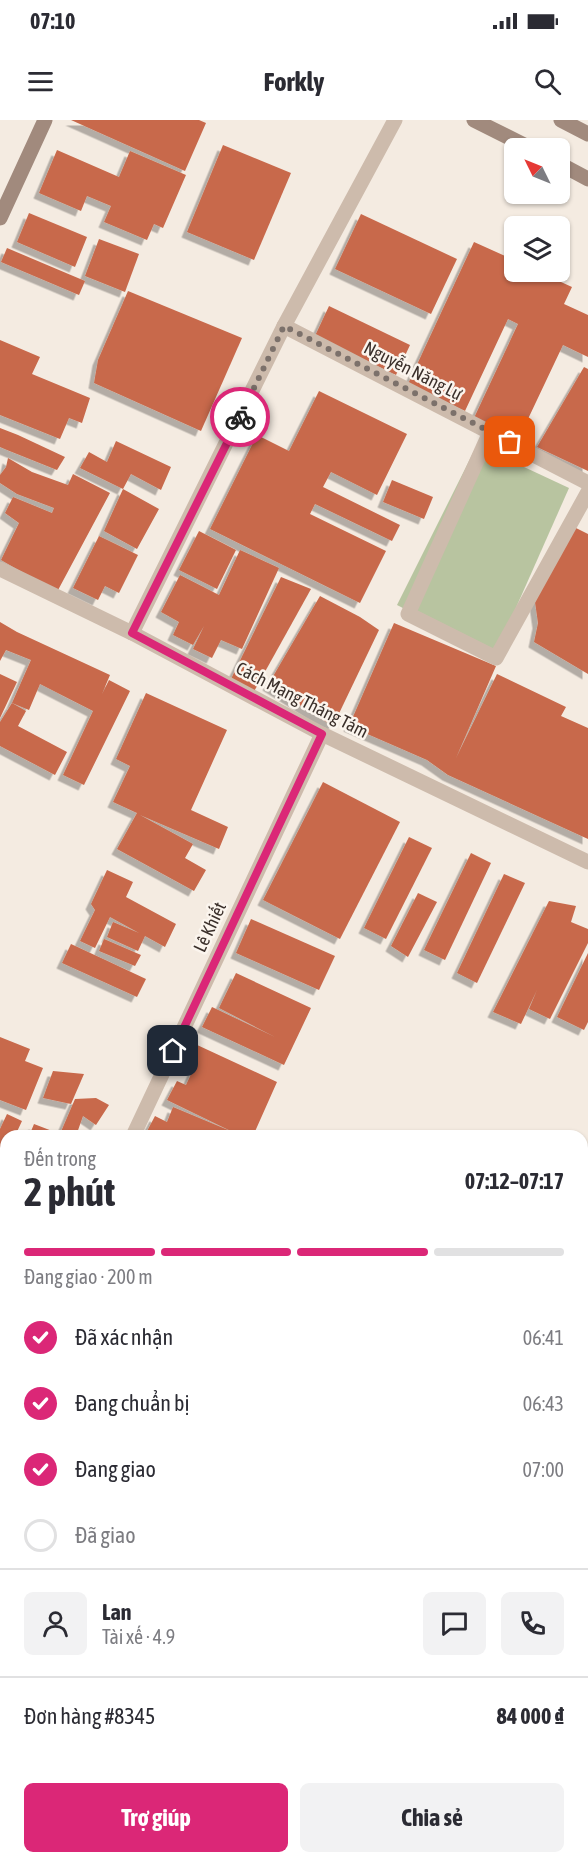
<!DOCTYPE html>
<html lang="vi">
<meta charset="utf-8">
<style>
body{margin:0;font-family:"Asap Condensed",sans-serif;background:#f2f2f3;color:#2b2b33;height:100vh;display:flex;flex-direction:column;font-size:22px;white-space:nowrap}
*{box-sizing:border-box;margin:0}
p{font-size:20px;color:#7c7c81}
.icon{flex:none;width:33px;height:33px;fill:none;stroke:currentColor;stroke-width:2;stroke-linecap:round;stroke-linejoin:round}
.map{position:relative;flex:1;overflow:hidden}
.details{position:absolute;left:0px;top:1010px;width:588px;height:734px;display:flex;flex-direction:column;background:#fff;border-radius:18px 18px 0 0;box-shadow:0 2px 4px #0004}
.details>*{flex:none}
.needle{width:39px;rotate:313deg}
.buttons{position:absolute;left:504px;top:18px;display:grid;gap:12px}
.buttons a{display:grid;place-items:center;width:66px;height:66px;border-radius:9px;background:#fff;box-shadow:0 2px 4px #0004;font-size:30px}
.pin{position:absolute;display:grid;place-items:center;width:51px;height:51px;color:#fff;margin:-26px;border-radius:12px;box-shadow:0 3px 9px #0006}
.courier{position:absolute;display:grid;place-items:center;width:60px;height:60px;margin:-30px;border:4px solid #db2777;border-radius:50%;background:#fff;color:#222;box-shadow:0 2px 8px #0007}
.headline em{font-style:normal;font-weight:700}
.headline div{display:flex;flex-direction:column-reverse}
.headline{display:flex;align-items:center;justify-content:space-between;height:102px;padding:0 24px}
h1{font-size:39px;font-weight:700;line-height:45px}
.bar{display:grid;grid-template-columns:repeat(4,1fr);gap:9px 6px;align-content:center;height:72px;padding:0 24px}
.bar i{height:8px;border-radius:4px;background:#e1e1e2}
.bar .selected{background:#db2777}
.bar p{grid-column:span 4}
.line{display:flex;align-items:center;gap:15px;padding:0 24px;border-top:2px solid #e1e1e2}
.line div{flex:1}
.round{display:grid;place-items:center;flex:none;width:63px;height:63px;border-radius:9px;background:#f2f2f3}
ol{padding:0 24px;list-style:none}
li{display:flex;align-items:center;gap:18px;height:66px}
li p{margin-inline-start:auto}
li .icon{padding:6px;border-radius:50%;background:#db2777;color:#fff;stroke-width:4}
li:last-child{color:#7c7c81}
li i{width:33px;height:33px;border:3px solid #e1e1e2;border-radius:50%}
.primary-button{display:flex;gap:12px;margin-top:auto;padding:12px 24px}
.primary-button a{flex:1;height:69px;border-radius:9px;background:#db2777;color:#fff;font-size:24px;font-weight:700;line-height:69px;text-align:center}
.primary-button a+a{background:#f2f2f3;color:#2b2b33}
.status{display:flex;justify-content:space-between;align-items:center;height:42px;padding:0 30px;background:#fff;direction:ltr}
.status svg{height:16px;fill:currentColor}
header{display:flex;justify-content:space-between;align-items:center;height:78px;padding:0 24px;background:#fff;font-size:27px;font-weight:700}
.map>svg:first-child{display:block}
.green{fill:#b8c4a0}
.building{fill:#c8694b;filter:url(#shadow)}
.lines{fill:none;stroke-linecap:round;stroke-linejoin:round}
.street{stroke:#cdbbac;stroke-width:15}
.secondary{stroke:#a18a7d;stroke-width:15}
.done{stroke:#7c716b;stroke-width:6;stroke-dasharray:0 10.8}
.route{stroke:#db2777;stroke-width:8}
.labels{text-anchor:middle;stroke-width:5;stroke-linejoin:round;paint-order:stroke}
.street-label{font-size:18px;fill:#3b302b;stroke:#fbf5ee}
</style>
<div class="status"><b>07:10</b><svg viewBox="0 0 49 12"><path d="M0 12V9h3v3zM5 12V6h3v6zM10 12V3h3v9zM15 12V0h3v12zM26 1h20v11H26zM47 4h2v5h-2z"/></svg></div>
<header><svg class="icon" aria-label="menu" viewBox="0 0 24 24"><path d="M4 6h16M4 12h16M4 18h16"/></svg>Forkly<svg class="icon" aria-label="search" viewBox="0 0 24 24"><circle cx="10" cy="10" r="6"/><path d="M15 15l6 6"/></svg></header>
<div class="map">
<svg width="588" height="1742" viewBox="0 0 588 1742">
<defs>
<filter id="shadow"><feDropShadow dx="-5.5" dy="5.5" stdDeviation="0" flood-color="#0004"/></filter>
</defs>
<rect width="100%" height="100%" fill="#f4ebe1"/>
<polygon class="green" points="477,325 569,368 495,535 397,485"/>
<g class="building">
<polygon points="71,0 199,0 206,3 185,51"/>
<polygon points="223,25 291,53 254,140 187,112"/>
<polygon points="57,30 119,57 130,31 186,55 163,108 154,104 147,120 104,102 111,86 87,76 81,91 39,73"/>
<polygon points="29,93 87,117 75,147 17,122"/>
<polygon points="361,94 457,139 431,194 335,149"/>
<polygon points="99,119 139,134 125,172 85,156"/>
<polygon points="474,122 514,140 514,152 539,152 572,167 564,184 588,195 588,237 563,225 519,318 474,298 518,204 508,199 465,291 408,264"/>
<polygon points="7,128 85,161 79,175 1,142"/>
<polygon points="128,171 242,218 201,311 94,263 98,240"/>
<polygon points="329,186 410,225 396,255 315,216"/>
<polygon points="0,220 40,237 32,254 90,278 82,303 69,298 60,319 0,295"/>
<polygon points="584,247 588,249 588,351 537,327"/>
<polygon points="319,271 407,314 377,375 331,352 323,367 400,405 392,421 315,384 310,394 386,431 360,483 210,409 257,315 289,331"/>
<polygon points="0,308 18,315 65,337 57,350 7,330 0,327"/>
<polygon points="116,321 171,347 161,370 131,354 123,369 159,389 137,429 104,411 123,369 80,348 89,332 107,342"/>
<polygon points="8,338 32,352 68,365 73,354 110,373 57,472 1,440 19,403 5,393 13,377 52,393 54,388 17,374 0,363 0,355 6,347"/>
<polygon points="392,360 433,377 424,399 383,382"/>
<polygon points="572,406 588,414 588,554 534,522 538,503 535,482"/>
<polygon points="199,411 236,430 217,469 179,450"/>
<polygon points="99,416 138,435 119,473 105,466 98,480 73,468"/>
<polygon points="240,430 279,448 242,529 221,520 212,538 193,529 204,506 193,525 173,515 179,502 161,492 180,455 219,475"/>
<polygon points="281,457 311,469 252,575 231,559"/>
<polygon points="320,476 360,497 379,510 333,606 268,565"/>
<polygon points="0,502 17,512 110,555 102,574 109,560 130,571 84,665 63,655 93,591 40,564 29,590 12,583 31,540 6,530 0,541"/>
<polygon points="394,503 496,546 456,638 497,554 566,587 561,596 588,608 588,719 448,655 427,640 349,606"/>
<polygon points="0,554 17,562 0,598"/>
<polygon points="146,573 227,610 191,690 228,707 219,729 140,695 193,724 185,738 206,750 194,771 117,729 137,693 113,682 130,646 116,639"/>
<polygon points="12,583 26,591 18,606 67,632 55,655 0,626 0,602"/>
<polygon points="323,662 400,702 340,819 263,780"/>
<polygon points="409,717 432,728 386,819 364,808"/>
<polygon points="471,733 491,743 445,840 424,830"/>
<polygon points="107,750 133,762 126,777 176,804 165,827 145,816 138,831 107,817 113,802 139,813 110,797 95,828 80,821 95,790 91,784"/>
<polygon points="504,754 525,763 477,863 457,853"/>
<polygon points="418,773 437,782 408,837 391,826"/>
<polygon points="549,781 576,786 571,802 588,809 588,823 550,899 529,889 537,870 521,904 493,892"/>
<polygon points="251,799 335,836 319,870 236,833"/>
<polygon points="104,819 141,835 135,846 99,831"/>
<polygon points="71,824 146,859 137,877 62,843"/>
<polygon points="588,833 588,902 584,910 557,897"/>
<polygon points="236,853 311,888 284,945 202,907 212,887 275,917 219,888"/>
<polygon points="0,917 30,929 25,941 43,948 26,990 0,980"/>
<polygon points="195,924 277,962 253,1016 241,1016 167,980 177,961 186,965 193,950 185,946"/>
<polygon points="53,951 84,954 71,984 43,978"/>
<polygon points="96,978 109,985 96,1005 83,996 76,1016 29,1016 34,1004 60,1014 75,979"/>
<polygon points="173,987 240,1015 240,1016 145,1015 155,996 167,1002"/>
<polygon points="7,994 22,1001 15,1016 6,1016 6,1033 0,1045 0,1009"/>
<polygon points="6,1065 6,1092 0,1090 0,1075"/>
<polygon points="588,1352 588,1380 582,1374 582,1358"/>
<polygon points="0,1371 6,1373 6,1484 0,1501"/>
<polygon points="588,1517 588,1570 582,1562 582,1522"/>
<polygon points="152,1737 168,1737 182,1742 151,1742"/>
<polygon points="230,1737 293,1737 292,1742 228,1742"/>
</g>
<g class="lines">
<g class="street">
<polyline points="284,206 588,363"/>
<polyline points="490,312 408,494 496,538 588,372"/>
<polyline points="0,449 132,513 322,614 588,742"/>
<polyline points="132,513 284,206 395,0"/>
<polyline points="133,1016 322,614"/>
<polyline points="0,1096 6,1098"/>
<polyline points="582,1234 588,1231"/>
<polyline points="0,1299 6,1286"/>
<polyline points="582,1348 588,1340"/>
<polyline points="582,1407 588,1413"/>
</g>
<g class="secondary">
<polyline points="474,0 530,28"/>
<polyline points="561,0 588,14"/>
<polyline points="560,44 588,59"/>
<polyline points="0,98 45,0"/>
</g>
</g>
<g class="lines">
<polyline class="done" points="240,297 284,206 510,322"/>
<polyline class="route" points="173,931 322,614 132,513 240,297"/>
</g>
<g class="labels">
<g class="street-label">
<text transform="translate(413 251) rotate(27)" y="6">Nguyễn Năng Lự</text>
<text transform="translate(302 580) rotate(27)" y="6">Cách Mạng Tháng Tám</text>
<text transform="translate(210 807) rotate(-65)" y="6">Lê Khiết</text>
</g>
</g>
</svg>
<div class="buttons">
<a><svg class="needle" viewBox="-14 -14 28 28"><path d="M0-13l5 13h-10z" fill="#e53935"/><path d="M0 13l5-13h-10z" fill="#7c7c81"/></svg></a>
<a><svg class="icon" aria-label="layers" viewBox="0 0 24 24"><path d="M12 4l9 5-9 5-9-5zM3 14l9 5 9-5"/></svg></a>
</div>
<div class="pin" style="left:510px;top:322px;background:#ea580c"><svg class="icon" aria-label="bag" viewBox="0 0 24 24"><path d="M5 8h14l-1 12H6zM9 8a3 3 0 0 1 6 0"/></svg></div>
<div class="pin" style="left:173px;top:931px;background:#1f2937"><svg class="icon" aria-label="home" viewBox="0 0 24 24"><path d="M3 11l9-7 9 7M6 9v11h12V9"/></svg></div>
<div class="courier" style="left:240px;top:297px"><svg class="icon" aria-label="bike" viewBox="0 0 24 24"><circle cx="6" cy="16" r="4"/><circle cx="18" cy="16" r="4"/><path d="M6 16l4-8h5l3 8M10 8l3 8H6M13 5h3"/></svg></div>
<section class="details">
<div class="headline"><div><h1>2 phút</h1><p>Đến trong</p></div><em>07:12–07:17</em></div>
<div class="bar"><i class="selected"></i><i class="selected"></i><i class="selected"></i><i></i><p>Đang giao · 200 m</p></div>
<ol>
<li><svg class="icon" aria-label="check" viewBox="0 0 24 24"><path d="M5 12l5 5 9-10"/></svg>Đã xác nhận<p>06:41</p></li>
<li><svg class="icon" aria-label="check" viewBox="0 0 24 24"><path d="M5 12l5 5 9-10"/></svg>Đang chuẩn bị<p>06:43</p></li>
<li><svg class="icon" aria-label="check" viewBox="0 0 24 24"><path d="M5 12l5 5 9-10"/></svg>Đang giao<p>07:00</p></li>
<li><i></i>Đã giao</li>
</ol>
<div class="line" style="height:108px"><a class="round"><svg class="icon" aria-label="person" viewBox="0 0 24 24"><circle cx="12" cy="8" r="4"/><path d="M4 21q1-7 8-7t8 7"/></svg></a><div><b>Lan</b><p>Tài xế · 4.9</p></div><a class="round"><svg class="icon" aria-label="chat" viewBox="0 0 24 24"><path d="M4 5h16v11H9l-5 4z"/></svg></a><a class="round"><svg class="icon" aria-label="phone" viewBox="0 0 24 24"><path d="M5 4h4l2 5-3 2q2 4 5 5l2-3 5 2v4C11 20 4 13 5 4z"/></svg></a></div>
<div class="line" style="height:78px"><div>Đơn hàng #8345</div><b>84 000 ₫</b></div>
<div class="primary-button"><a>Trợ giúp</a><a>Chia sẻ</a></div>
</section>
</div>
